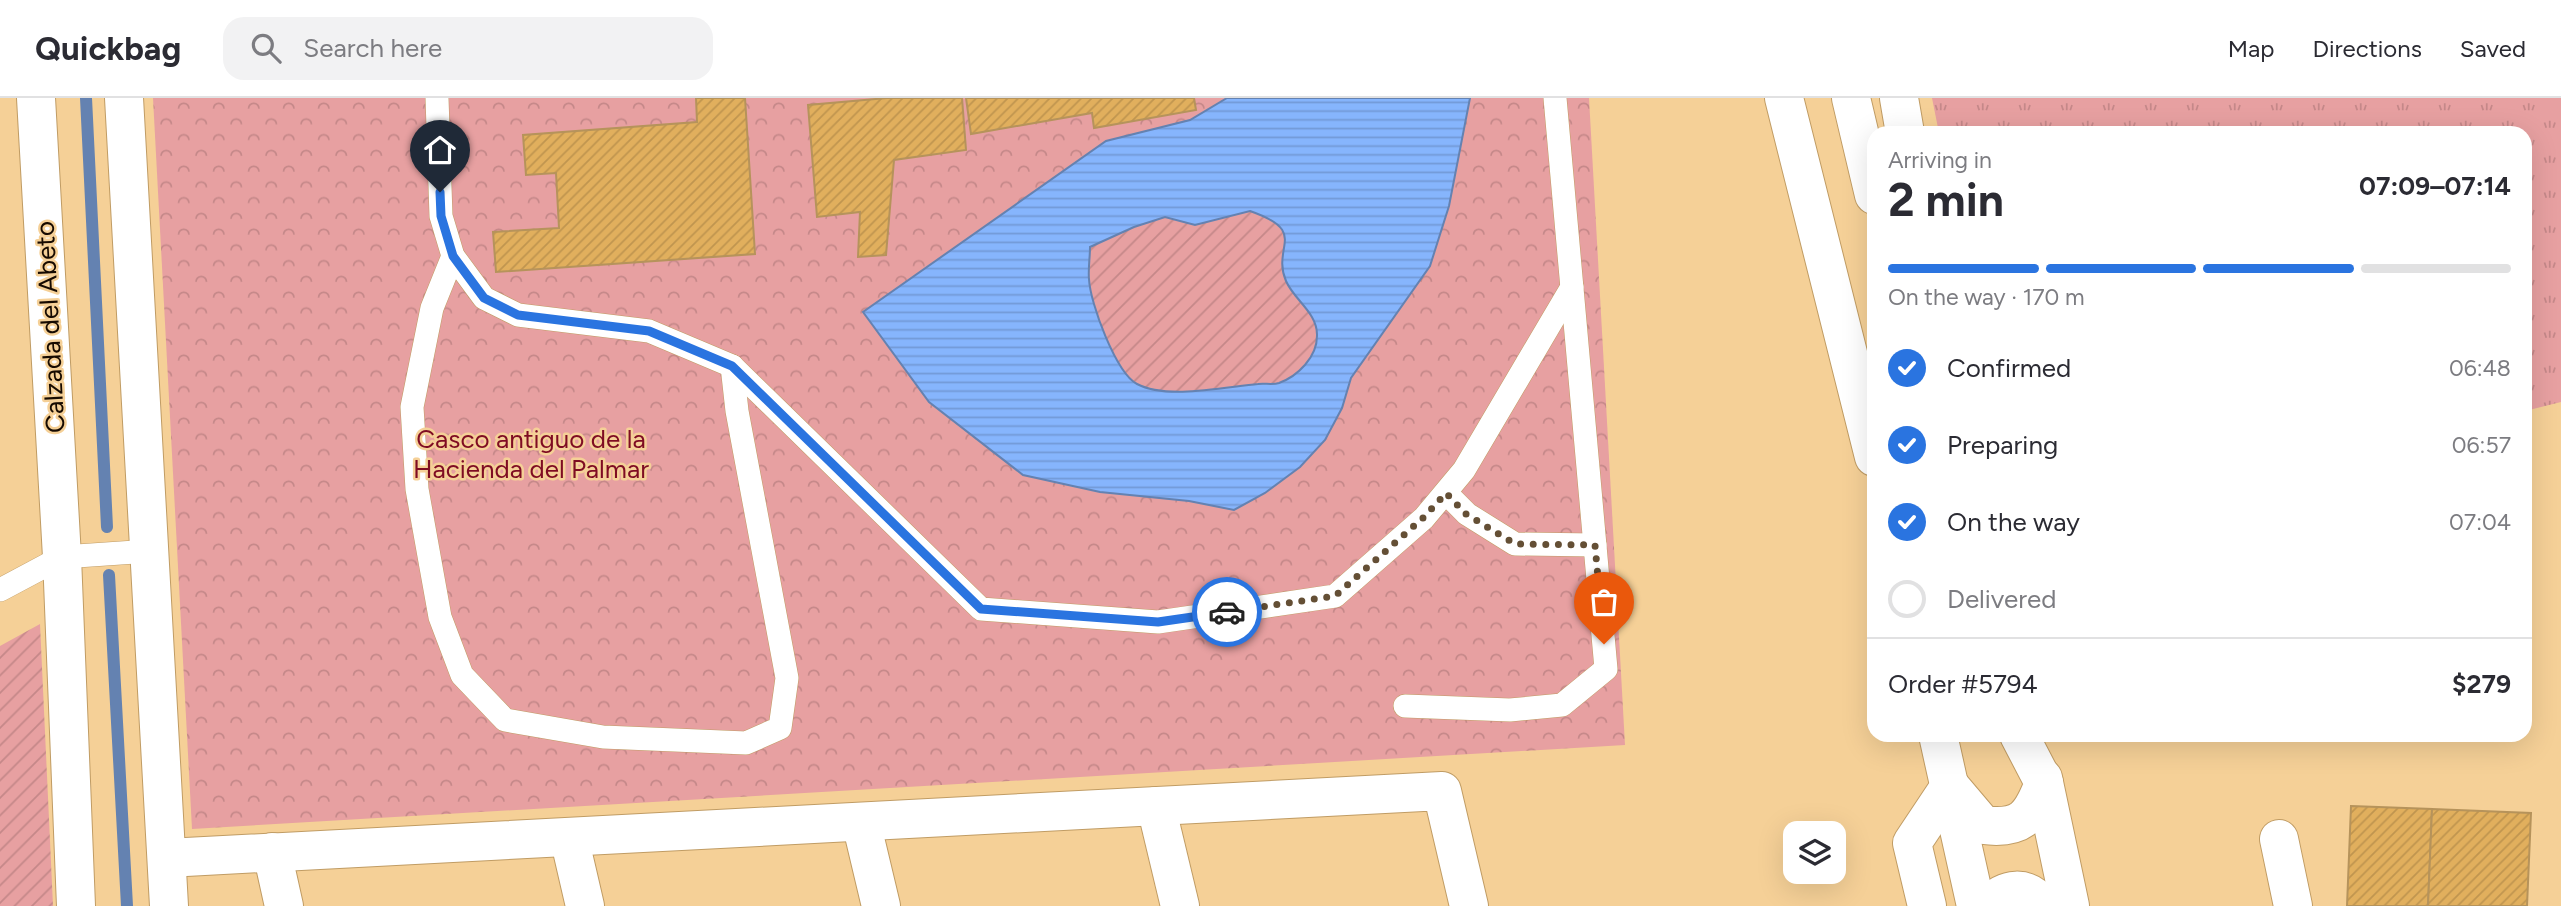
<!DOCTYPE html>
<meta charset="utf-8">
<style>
body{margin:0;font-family:Figtree,sans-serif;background:#f2f2f3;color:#2b2b33;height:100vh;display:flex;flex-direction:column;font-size:26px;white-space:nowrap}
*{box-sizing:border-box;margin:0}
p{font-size:23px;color:#7c7c81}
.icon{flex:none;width:38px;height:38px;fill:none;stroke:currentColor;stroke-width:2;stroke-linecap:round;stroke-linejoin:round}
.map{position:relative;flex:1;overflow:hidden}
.details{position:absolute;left:1867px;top:28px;width:665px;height:616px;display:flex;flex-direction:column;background:#fff;border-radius:21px;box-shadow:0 7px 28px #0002}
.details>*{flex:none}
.tools{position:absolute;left:1783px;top:723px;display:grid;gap:14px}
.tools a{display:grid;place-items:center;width:63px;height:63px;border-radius:14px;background:#fff;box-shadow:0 7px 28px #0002;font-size:35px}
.pin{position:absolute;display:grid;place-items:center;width:60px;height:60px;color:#fff;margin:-72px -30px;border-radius:50% 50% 50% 0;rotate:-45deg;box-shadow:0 0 7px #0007}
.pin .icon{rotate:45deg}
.courier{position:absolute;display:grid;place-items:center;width:70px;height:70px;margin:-35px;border:5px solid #2a74e0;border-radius:50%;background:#fff;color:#222;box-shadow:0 2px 9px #0007}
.summary em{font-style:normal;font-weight:700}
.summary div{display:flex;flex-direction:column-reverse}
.summary{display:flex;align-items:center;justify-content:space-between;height:119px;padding:0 21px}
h1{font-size:46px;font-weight:700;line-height:52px}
.bar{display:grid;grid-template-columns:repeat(4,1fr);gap:10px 7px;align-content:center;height:84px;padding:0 21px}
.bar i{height:9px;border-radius:5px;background:#e1e1e2}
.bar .on{background:#2a74e0}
.bar p{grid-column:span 4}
.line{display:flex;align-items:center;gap:18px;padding:0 21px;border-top:2px solid #e1e1e2}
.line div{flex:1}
ol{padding:0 21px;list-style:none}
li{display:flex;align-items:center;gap:21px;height:77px}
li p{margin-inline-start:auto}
li .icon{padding:7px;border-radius:50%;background:#2a74e0;color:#fff;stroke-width:4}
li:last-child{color:#7c7c81}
li i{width:38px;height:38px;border:4px solid #e1e1e2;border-radius:50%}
header{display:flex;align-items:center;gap:42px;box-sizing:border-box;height:98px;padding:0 35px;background:#fff;border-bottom:2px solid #e1e1e2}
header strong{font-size:33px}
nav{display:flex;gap:38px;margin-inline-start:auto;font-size:24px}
.search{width:490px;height:63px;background:#f2f2f3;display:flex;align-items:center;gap:18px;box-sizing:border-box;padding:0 24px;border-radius:21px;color:#7c7c81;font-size:26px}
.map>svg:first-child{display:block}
.grass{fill:url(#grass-tufts)}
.forest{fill:url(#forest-crowns)}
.garden{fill:url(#garden-furrows)}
.water{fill:url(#water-rules);stroke:#6482b1;stroke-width:2;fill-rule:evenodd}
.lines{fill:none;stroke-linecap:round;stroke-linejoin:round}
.stream{stroke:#6482b1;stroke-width:12}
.building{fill:url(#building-hatch);stroke:#b6935b;stroke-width:2}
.lane-casing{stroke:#c09c64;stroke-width:24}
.street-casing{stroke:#c09c64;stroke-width:40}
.primary-casing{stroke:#c09c64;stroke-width:40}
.lane{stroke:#fff;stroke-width:23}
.street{stroke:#fff;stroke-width:38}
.primary{stroke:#fff;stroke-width:38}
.done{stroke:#644f35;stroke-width:7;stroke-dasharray:0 12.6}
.route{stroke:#2a74e0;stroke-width:9}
.labels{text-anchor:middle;stroke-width:5;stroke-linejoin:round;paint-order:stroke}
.street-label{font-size:26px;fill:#160a00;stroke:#f5d097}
.park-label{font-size:26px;fill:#7f0c23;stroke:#f5d097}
</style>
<header>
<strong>Quickbag</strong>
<div class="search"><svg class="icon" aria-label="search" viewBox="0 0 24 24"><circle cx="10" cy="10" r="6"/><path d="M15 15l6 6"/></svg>Search here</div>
<nav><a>Map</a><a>Directions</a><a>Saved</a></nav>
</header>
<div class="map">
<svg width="2561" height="808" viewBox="0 0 2561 808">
<defs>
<pattern id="grass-tufts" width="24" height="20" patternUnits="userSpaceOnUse" patternTransform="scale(1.75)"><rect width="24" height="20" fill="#e7a0a1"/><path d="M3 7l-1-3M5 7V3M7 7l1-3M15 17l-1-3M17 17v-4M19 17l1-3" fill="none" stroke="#c58889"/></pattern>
<pattern id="forest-crowns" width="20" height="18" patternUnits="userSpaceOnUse" patternTransform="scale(1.75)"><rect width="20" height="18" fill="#e7a0a1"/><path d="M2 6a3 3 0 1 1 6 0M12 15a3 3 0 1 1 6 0" fill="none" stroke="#c58889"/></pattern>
<pattern id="garden-furrows" width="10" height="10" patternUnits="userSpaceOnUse" patternTransform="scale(1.75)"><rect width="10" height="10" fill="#e7a0a1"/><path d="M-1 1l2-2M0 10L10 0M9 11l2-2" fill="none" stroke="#c58889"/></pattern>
<pattern id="water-rules" width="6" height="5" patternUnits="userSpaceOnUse" patternTransform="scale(1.75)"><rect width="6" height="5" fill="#86b5fd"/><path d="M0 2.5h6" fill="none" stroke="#739ad7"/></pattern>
<pattern id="building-hatch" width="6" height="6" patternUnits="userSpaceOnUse" patternTransform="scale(1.75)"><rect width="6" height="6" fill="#e1af5d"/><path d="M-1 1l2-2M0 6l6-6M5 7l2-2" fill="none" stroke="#c0954f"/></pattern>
</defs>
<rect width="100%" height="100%" fill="#f5d097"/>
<polygon class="grass" points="1932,0 2561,0 2561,304 2525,313 2525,35 1939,35"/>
<polygon class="forest" points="153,0 1589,0 1625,647 192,731"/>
<g class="garden">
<path d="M 1250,113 C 1312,136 1271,148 1286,183 C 1294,202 1318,215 1317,238 C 1316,259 1298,278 1279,285 C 1273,287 1264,285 1258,286 C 1225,289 1166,302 1137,286 C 1116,275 1090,205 1089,181 C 1088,171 1090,160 1090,149 L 1134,129 L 1166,119 L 1195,127 Z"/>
<polygon points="40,526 53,808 0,808 0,548"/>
</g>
<path class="water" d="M 1227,0 L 1470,0 L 1449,108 L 1430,168 L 1351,280 L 1342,310 L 1325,342 L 1300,369 L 1265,395 L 1234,412 L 1189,403 L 1100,394 L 1023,377 L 929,304 L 863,214 L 1106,43 L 1190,22 ZM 1250,113 C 1310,134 1271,148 1286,183 C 1294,202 1318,215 1317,238 C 1317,259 1298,278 1279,285 C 1273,287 1264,285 1258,286 C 1225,289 1167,302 1137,286 C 1116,275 1090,205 1089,181 C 1088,171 1090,160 1090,149 L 1134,129 L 1165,119 L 1195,127 Z"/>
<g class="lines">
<g class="stream">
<polyline points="86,0 107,429"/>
<polyline points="109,477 127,808"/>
</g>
</g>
<g class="building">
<polygon points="696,0 745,0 755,156 496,174 493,134 559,130 556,75 526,77 523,37 697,24"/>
<polygon points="887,0 962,0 966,52 894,62 886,157 858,159 860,114 817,119 808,7"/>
<polygon points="966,0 1194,0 1196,12 1094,30 1092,15 971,36"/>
<polygon points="2351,708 2432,711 2428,808 2347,808"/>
<polygon points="2432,711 2531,715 2527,808 2428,808"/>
</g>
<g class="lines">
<g class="lane-casing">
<g id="lane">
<polyline points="437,0 441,118 453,158 484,200 518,217 649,233 732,268 981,511 1158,524 1335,498 1424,420 1464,372 1572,189"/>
<polyline points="453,158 432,210 412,309 417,391 440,519 462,577 505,622 603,639 746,645 780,630 787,580 737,313 732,268"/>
<polyline points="1446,395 1467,416 1515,446 1595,447"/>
<polyline points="0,492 62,459 150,453"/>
<polyline points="1405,608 1510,612 1562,607 1606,571 1555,0"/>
</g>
</g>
<g class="street-casing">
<g id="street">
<polyline points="36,0 62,459 76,808"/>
<polyline points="124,0 169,808"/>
<polyline points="1156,708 1180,808"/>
<polyline points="861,724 881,808"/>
<polyline points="569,739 585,808"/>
<polyline points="2279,741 2293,808"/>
<polyline points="272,754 284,808"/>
<polyline points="167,760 1442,693 1469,808"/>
<polyline points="1927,808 1912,745 1950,688"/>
</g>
</g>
<g class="primary-casing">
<g id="primary">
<polyline points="1784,0 1874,359"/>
<polyline points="1851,0 1874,97"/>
<polyline points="1899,0 1905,35"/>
<polyline points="1938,637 1976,808"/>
<polyline points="2043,680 2070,808"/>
<path d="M 1950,688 L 1983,727 C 2022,732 2031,719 2044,685 L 2019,637"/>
<path d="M 1988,808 C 2005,789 2027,786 2043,808"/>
</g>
</g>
<use href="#lane" class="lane"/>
<use href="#street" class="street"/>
<use href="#primary" class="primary"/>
</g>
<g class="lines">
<polyline class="done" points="1227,514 1335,498 1424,419 1446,395 1466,416 1515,446 1595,447 1604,546"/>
<polyline class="route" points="440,94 441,118 453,158 484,200 518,217 649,233 732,268 981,511 1158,524 1227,514"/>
</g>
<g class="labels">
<g class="street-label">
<text transform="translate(50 229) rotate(-93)" y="9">Calzada del Abeto</text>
</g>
<g class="park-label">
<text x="531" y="350">Casco antiguo de la<tspan x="531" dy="30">Hacienda del Palmar</tspan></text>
</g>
</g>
</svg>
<div class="tools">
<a><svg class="icon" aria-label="layers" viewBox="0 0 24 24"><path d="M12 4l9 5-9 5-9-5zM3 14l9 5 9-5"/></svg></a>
</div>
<div class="pin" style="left:1604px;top:546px;background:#ea580c"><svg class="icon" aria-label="bag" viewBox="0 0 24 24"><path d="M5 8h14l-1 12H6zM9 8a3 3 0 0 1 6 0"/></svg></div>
<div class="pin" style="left:440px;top:94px;background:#1f2937"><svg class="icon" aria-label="home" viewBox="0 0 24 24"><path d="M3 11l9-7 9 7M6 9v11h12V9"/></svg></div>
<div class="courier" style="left:1227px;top:514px"><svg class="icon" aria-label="car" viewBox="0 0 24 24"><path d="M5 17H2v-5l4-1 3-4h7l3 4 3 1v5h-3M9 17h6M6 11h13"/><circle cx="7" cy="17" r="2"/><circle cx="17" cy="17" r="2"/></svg></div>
<section class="details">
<div class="summary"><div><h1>2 min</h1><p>Arriving in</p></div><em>07:09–07:14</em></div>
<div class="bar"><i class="on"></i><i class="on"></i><i class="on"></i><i></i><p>On the way · 170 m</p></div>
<ol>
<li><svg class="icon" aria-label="check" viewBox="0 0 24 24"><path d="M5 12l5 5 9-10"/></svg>Confirmed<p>06:48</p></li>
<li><svg class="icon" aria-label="check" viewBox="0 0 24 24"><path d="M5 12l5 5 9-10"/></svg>Preparing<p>06:57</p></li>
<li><svg class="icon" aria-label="check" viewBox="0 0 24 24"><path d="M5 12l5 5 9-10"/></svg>On the way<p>07:04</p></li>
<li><i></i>Delivered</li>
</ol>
<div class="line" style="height:91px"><div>Order #5794</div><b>$279</b></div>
</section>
</div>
